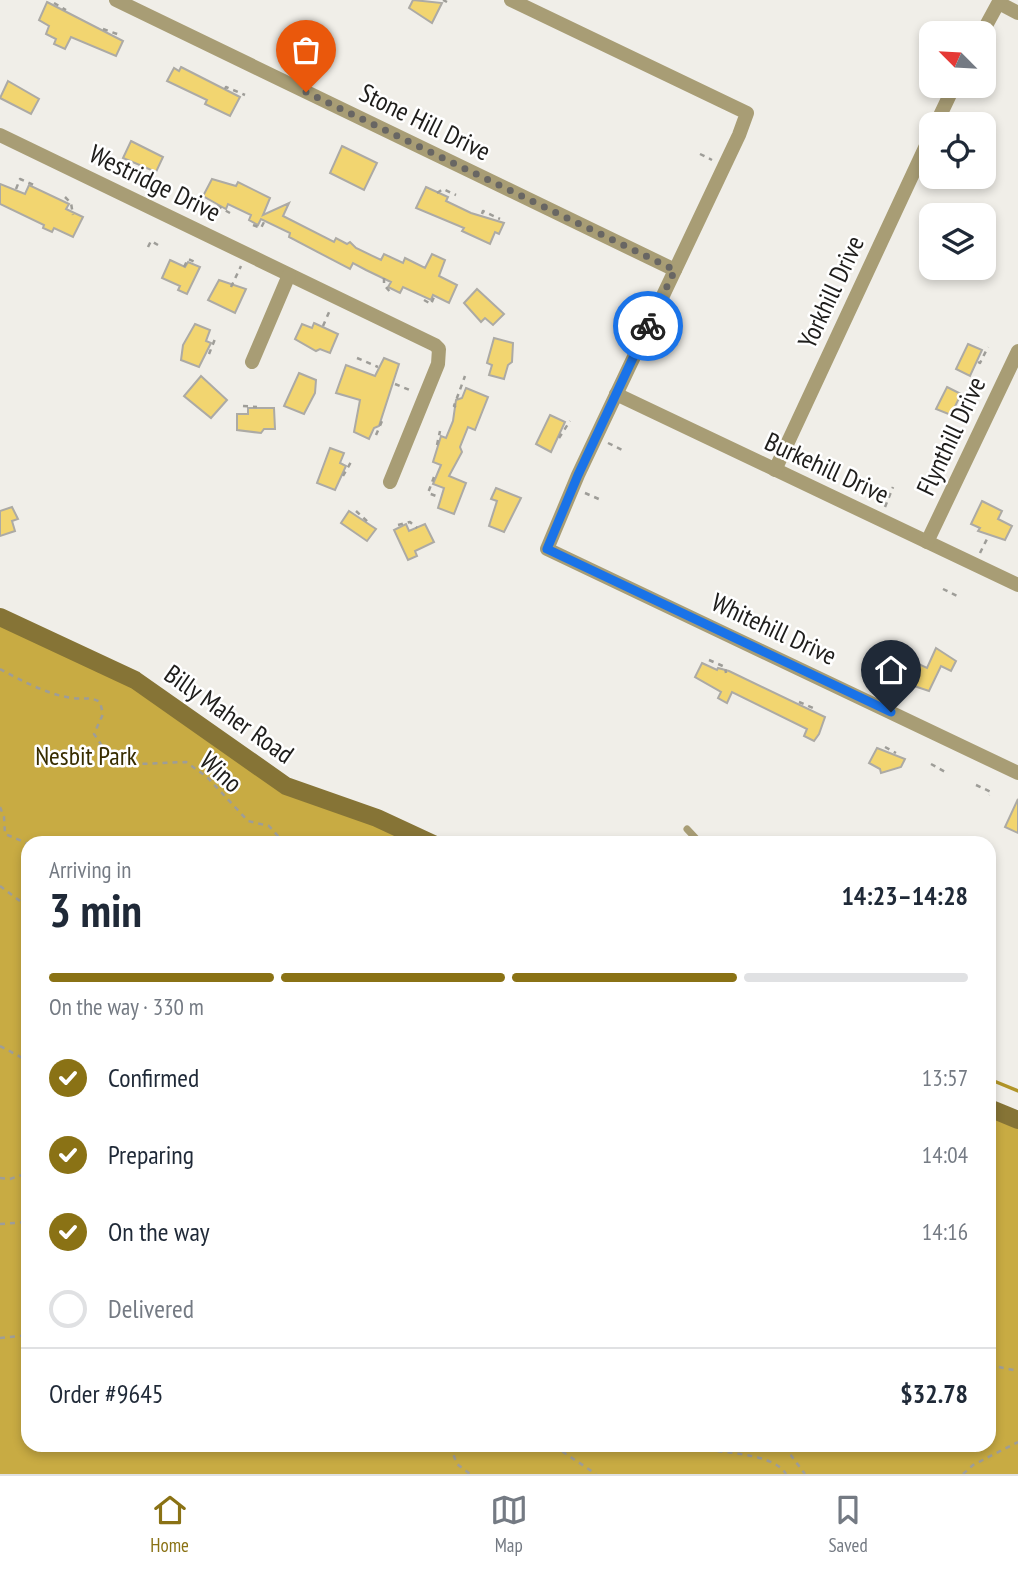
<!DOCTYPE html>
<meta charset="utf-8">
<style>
body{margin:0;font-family:"PT Sans Narrow",sans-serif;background:#f2f2f3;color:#1f2937;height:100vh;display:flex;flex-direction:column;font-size:26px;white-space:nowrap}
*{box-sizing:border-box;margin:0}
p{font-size:23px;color:#747a83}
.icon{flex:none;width:38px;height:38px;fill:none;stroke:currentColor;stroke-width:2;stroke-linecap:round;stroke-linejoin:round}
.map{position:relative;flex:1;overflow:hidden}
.sheet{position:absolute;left:21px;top:836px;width:975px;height:616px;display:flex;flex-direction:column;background:#fff;border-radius:21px;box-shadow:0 4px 10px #0003}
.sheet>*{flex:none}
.needle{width:46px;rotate:294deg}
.fabs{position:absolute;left:919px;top:21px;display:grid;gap:14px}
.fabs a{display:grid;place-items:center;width:77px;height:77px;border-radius:14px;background:#fff;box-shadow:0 4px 10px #0003;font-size:35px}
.pin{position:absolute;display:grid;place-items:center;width:60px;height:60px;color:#fff;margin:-72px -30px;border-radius:50% 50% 50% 0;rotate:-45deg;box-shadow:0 0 7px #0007}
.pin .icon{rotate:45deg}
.courier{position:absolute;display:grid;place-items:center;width:70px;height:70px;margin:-35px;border:5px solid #1a73e8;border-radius:50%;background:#fff;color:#222;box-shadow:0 2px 9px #0007}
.head em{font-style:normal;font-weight:700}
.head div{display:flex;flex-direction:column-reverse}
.head{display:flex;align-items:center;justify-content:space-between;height:119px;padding:0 28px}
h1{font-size:46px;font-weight:700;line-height:52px}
.bar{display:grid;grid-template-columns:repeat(4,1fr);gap:10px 7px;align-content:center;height:84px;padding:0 28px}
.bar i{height:9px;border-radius:5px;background:#e0e1e3}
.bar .current{background:#8a7215}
.bar p{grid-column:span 4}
.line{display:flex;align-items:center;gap:18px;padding:0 28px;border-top:2px solid #e0e1e3}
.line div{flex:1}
ol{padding:0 28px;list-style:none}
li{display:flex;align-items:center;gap:21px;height:77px}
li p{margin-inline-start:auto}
li .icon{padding:7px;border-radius:50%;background:#8a7215;color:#fff;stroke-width:4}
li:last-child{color:#747a83}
li i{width:38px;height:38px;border:4px solid #e0e1e3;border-radius:50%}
.tab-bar{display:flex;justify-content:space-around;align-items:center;height:98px;border-top:2px solid #e0e1e3;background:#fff;font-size:19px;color:#747a83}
.tab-bar a{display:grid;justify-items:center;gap:4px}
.tab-bar .current{color:#8a7215}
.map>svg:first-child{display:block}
.forest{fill:#c8ab43}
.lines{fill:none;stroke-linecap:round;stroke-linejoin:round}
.stream{stroke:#b19528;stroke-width:3.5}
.building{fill:#f2d570;stroke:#acaaa5;stroke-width:2}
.path{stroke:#9e9d98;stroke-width:2.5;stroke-dasharray:5 5;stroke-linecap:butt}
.service{stroke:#a89d75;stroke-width:7}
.minor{stroke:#a89d75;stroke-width:14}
.secondary{stroke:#867436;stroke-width:18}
.done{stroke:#686663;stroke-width:7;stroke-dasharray:0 12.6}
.route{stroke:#1a73e8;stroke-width:9}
.labels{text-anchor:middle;stroke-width:5;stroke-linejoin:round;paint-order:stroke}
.street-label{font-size:26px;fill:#1e1d1b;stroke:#fff}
.park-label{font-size:26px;fill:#382d00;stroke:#fff}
</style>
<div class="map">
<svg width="1018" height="1474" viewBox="0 0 1018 1474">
<rect width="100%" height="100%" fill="#f0eee8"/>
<polygon class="forest" points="0,617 149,690 276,780 428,843 28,844 28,1446 989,1446 989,1105 1018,1119 1018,1474 0,1474"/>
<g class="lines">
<polyline class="stream" points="989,1079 1018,1091"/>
</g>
<g class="building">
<polygon points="413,0 442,3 432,23 409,8"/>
<polygon points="47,2 123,41 116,56 71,37 65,49 54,44 56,39 46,34 49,26 39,20"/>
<polygon points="181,67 240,97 230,116 205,104 207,100 167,81 174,68 179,71"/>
<polygon points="8,81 39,99 31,114 0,98"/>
<polygon points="131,141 163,157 156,172 123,158"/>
<polygon points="342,146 377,163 364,190 330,173"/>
<polygon points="212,179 236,186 238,182 270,198 263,215 289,203 283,216 334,242 336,238 347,244 350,242 356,248 381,260 384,254 403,263 405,258 425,268 432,254 445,260 439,276 457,285 449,303 433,295 431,300 403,287 400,293 388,287 391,282 366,270 353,263 350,269 289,237 290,233 261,219 258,225 249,220 251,215 228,204 226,209 217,204 203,196"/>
<polygon points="0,184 25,194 29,185 69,204 66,209 83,217 73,237 54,228 52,232 43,228 44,225 0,204"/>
<polygon points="426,187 448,197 446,201 471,213 504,223 499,234 495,232 490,244 462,231 464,228 416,208"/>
<polygon points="170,260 185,267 188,262 200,267 187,294 178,290 180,286 162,278"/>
<polygon points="219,280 246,289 235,313 208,300"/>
<polygon points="477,289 504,314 493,325 485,318 481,322 464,303"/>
<polygon points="314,323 338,334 330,353 320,349 316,351 295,339 302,324 312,328"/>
<polygon points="195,324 210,330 206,341 211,343 199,367 181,360 183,345"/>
<polygon points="494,338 513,343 512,362 508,365 504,379 489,375 492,365 487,363"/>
<polygon points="968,344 982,350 970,376 956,369"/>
<polygon points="384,358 399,364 379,426 374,428 369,439 354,432 360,400 336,393 346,365 375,376"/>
<polygon points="299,373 316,380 315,393 304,414 284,406"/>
<polygon points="201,376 227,400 211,418 184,396"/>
<polygon points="947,387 961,394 951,415 936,409"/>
<polygon points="466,388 488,397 475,430 468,427 460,447 462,452 449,476 466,483 454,514 438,508 444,488 433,484 441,465 433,462 441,436 446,438 453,421 456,400 462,398"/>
<polygon points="248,408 274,408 275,429 264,429 261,433 237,430 237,414 248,414"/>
<polygon points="550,415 565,422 551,452 536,444"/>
<polygon points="330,448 344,453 340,463 346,466 335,490 317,483"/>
<polygon points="496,488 521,498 504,532 489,526 497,501 491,499"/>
<polygon points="982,501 1002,511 998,519 1012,526 1005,540 978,531 980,528 971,524"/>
<polygon points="12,507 18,519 12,521 15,531 0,536 0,511"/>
<polygon points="349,511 376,529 367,541 341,523"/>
<polygon points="406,524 409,531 425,524 434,542 415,551 417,556 408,560 394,530"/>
<polygon points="936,648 956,661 951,671 941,666 929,691 899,681 910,660 927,668"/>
<polygon points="702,663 717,670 718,668 729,671 825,717 819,734 814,741 804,736 807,729 732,692 727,703 718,698 721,692 695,677"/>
<polygon points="877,748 905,759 901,767 881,773 880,769 869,763"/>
<polygon points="1018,799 1018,833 1005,827"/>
</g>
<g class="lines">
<g class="path">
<polyline points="443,0 447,2"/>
<polyline points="54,3 66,10"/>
<polyline points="103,29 120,35"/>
<polyline points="225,89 226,87 245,95"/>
<polyline points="93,146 105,154"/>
<polyline points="700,154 712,160"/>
<polyline points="16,189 20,179 36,186"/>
<polyline points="437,193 443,189 456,195"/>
<polyline points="65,197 71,203 73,215"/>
<polyline points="217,206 230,213"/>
<polyline points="482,214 483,211 500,219"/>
<polyline points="253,225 261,228 264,222"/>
<polyline points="148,247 151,241 158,245"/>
<polyline points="184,267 188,259 195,262"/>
<polyline points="384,278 384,285 392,294"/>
<polyline points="231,287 241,266"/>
<polyline points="424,300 431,304 434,297"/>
<polyline points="323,326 330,310"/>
<polyline points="209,354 215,339"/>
<polyline points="357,358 378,367"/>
<polyline points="978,362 980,363 988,347"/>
<polyline points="395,384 412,391"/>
<polyline points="243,406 257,407"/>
<polyline points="456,407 454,406 465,376"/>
<polyline points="376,435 382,421 379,420"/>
<polyline points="559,438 570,421"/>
<polyline points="608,443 624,451"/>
<polyline points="437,445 440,431"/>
<polyline points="343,476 351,462"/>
<polyline points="434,477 428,493 439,497"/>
<polyline points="585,493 601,500"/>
<polyline points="885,507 893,487"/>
<polyline points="356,511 368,522"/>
<polyline points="398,525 410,522 417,528"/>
<polyline points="980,553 988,537"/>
<polyline points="943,589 957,596"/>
<polyline points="709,660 725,667 726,673"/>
<path d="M 0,669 C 22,681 48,695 73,698 C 85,700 89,696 100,702 L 103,714 L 94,734 L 102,746 L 139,764 L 186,762 L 207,777 L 248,821 L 269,826 L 284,843 L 297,844"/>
<polyline points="799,702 813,708 812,711"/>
<polyline points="885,747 896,753"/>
<polyline points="931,764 947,773"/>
<polyline points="976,785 991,792 989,795"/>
<polyline points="0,807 4,817 5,834 29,844"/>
<polyline points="111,844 119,844"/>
<polyline points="0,886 28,907"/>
<polyline points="0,1046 28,1061"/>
<polyline points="0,1178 10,1179 28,1173"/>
<polyline points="0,1224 28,1222"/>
<polyline points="0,1338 28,1335"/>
<polyline points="989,1365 1018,1371"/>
<polyline points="450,1446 457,1464 470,1474"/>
<polyline points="554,1446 596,1474"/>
<path d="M 688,1446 C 712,1454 771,1450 786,1474"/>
<polyline points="788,1446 787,1450 805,1474"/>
<polyline points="963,1474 973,1465 1018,1442"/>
</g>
<polyline class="service" points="687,829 701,844"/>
<g class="minor">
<polyline points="116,0 675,270"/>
<polyline points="511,0 747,113 739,135 578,475 547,549 1018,773"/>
<polyline points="999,3 1018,13"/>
<polyline points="982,33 1000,0"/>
<polyline points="936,124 954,86"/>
<polyline points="0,135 435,345 439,349 438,364 390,482"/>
<polyline points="252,362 289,275"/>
<polyline points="616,394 1018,585"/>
<polyline points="775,470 931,135"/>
<polyline points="927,542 1018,351"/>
</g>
<g class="secondary">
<polyline points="0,617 135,680 286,786 377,818 433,844"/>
<polyline points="989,1108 1018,1120"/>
</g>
</g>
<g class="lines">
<polyline class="done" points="306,92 675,270 648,326"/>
<polyline class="route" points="648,326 578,475 547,549 891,712"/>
</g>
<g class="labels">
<g class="street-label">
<text transform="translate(425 122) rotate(26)" y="9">Stone Hill Drive</text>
<text transform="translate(155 183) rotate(26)" y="9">Westridge Drive</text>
<text transform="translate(831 292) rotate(-65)" y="9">Yorkhill Drive</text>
<text transform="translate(951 436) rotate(-65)" y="9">Flynthill Drive</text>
<text transform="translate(827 468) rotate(25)" y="9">Burkehill Drive</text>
<text transform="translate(774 629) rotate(25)" y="9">Whitehill Drive</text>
<text transform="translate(229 714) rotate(35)" y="9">Billy Maher Road</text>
<text transform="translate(221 772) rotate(42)" y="9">Wino</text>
</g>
<g class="park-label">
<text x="86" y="765">Nesbit Park</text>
</g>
</g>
</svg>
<div class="fabs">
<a><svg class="needle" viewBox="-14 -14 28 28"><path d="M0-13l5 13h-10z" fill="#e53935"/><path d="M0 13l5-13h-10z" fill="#747a83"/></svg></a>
<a><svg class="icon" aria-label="locate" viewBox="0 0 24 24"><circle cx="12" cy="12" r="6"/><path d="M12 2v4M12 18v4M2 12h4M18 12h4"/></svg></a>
<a><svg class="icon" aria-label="layers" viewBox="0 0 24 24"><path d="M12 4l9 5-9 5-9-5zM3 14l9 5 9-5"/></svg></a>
</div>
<div class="pin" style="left:306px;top:92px;background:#ea580c"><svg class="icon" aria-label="bag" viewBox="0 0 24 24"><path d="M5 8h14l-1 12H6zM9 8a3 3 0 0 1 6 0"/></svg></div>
<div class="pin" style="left:891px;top:712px;background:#1f2937"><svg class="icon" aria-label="home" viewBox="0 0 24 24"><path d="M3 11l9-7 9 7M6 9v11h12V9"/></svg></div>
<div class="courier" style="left:648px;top:326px"><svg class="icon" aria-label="bike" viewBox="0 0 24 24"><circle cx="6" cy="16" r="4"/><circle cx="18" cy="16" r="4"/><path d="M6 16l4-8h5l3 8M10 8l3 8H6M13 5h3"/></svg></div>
<section class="sheet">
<div class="head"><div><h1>3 min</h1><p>Arriving in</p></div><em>14:23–14:28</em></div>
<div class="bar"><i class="current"></i><i class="current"></i><i class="current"></i><i></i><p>On the way · 330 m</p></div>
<ol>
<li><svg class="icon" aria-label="check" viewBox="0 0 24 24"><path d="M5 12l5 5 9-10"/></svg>Confirmed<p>13:57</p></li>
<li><svg class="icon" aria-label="check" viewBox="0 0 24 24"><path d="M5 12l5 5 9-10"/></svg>Preparing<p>14:04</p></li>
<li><svg class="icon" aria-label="check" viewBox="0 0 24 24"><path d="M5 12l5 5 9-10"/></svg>On the way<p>14:16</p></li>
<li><i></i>Delivered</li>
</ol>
<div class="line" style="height:91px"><div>Order #9645</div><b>$32.78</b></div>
</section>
</div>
<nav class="tab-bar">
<a class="current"><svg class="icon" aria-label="home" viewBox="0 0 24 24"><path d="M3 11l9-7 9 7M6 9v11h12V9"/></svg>Home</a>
<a><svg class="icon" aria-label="map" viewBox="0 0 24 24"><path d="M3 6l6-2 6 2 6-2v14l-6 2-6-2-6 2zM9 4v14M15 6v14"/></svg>Map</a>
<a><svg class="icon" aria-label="saved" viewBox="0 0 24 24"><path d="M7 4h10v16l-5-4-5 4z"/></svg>Saved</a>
</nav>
